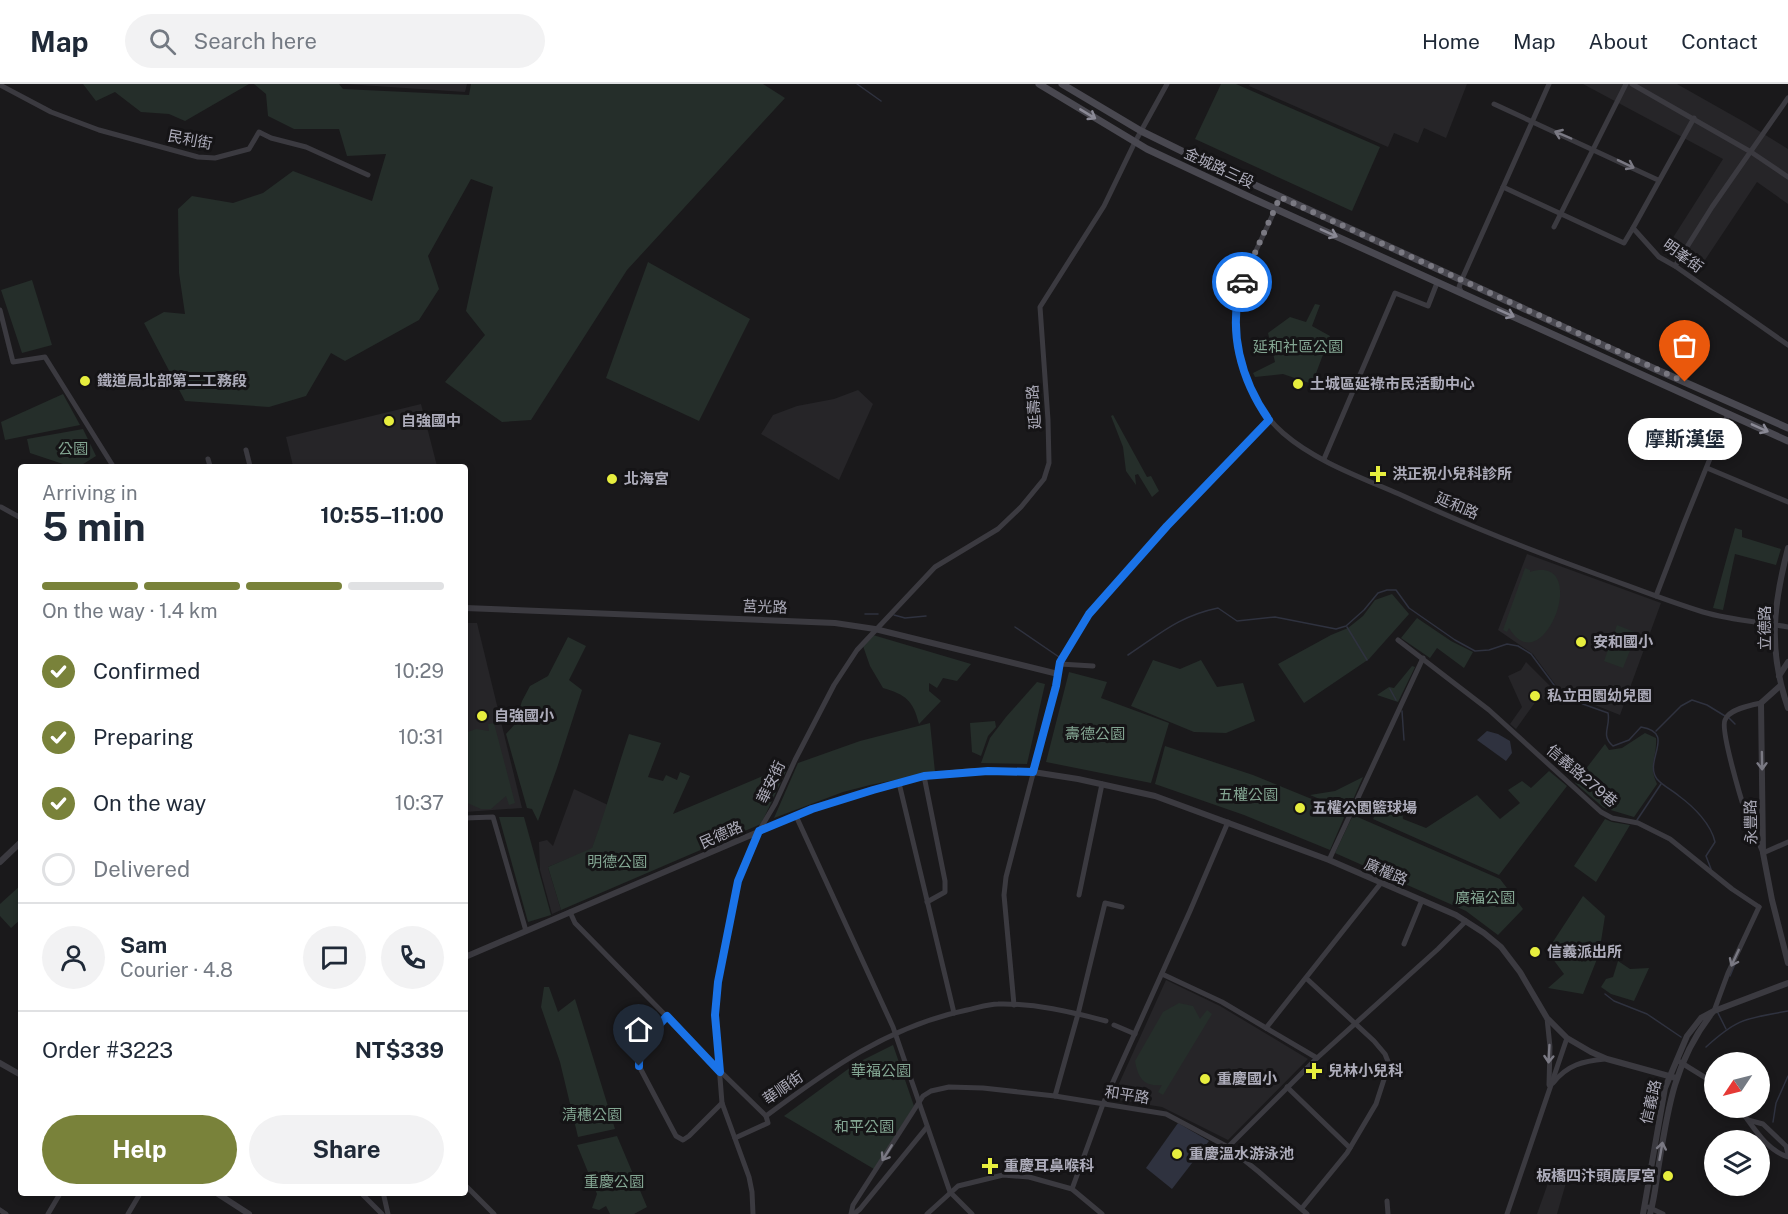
<!DOCTYPE html>
<meta charset="utf-8">
<style>
body{margin:0;font-family:"Public Sans","Noto Sans TC",sans-serif;background:#f2f2f3;color:#1f2937;height:100vh;display:flex;flex-direction:column;font-size:22px;white-space:nowrap}
*{box-sizing:border-box;margin:0}
p{font-size:20px;color:#747a83}
.icon{flex:none;width:33px;height:33px;fill:none;stroke:currentColor;stroke-width:2;stroke-linecap:round;stroke-linejoin:round}
.map{position:relative;flex:1;overflow:hidden}
.details{position:absolute;left:18px;top:380px;width:450px;height:732px;display:flex;flex-direction:column;background:#fff;border-radius:6px;box-shadow:0 3px 9px #0003}
.details>*{flex:none}
.needle{width:39px;rotate:235deg}
.tools{position:absolute;left:1704px;top:968px;display:grid;gap:12px}
.tools a{display:grid;place-items:center;width:66px;height:66px;border-radius:50%;background:#fff;box-shadow:0 3px 9px #0003;font-size:30px}
.pin{position:absolute;display:grid;place-items:center;width:51px;height:51px;color:#fff;margin:-62px -26px;border-radius:50% 50% 50% 0;rotate:-45deg;box-shadow:0 0 6px #0007}
.pin .icon{rotate:45deg}
.courier{position:absolute;display:grid;place-items:center;width:60px;height:60px;margin:-30px;border:4px solid #1a73e8;border-radius:50%;background:#fff;color:#222;box-shadow:0 2px 8px #0007}
.bubble{position:absolute;height:42px;border-radius:21px;background:#fff;box-shadow:0 3px 9px #0003;font-size:20px;font-weight:700;line-height:42px;text-align:center}
.head em{font-style:normal;font-weight:700}
.head div{display:flex;flex-direction:column-reverse}
.head{display:flex;align-items:center;justify-content:space-between;height:102px;padding:0 24px}
h1{font-size:39px;font-weight:700;line-height:45px}
.bar{display:grid;grid-template-columns:repeat(4,1fr);gap:9px 6px;align-content:center;height:72px;padding:0 24px}
.bar i{height:8px;border-radius:4px;background:#e0e1e3}
.bar .current{background:#79823a}
.bar p{grid-column:span 4}
.line{display:flex;align-items:center;gap:15px;padding:0 24px;border-top:2px solid #e0e1e3}
.line div{flex:1}
.round{display:grid;place-items:center;flex:none;width:63px;height:63px;border-radius:32px;background:#f2f2f3}
ol{padding:0 24px;list-style:none}
li{display:flex;align-items:center;gap:18px;height:66px}
li p{margin-inline-start:auto}
li .icon{padding:6px;border-radius:50%;background:#79823a;color:#fff;stroke-width:4}
li:last-child{color:#747a83}
li i{width:33px;height:33px;border:3px solid #e0e1e3;border-radius:50%}
.primary-button{display:flex;gap:12px;margin-top:auto;padding:12px 24px}
.primary-button a{flex:1;height:69px;border-radius:36px;background:#79823a;color:#fff;font-size:24px;font-weight:700;line-height:69px;text-align:center}
.primary-button a+a{background:#f2f2f3;color:#1f2937}
header{display:flex;align-items:center;gap:36px;box-sizing:border-box;height:84px;padding:0 30px;background:#fff;border-bottom:2px solid #e0e1e3}
header strong{font-size:28px}
nav{display:flex;gap:33px;margin-inline-start:auto;font-size:21px}
.search{width:420px;height:54px;background:#f2f2f3;display:flex;align-items:center;gap:15px;box-sizing:border-box;padding:0 21px;border-radius:33px;color:#747a83;font-size:22px}
.map>svg:first-child{display:block}
.built{fill:#262528}
.green{fill:#252e2a}
.water{fill:#2f323f}
.lines{fill:none;stroke-linecap:round;stroke-linejoin:round}
.stream{stroke:#2f323f;stroke-width:1.5}
.minor{stroke:#3b3a40;stroke-width:5}
.tertiary{stroke:#3b3a40;stroke-width:6}
.secondary{stroke:#494850;stroke-width:7}
.oneway{stroke:#8a8995}
.oneway2{stroke:#7a7983}
.done{stroke:#7a7982;stroke-width:6;stroke-dasharray:0 10.8}
.route{stroke:#1a73e8;stroke-width:8}
.poi-dot{fill:#e7ee3e;stroke:#151416;stroke-width:2}
.labels{text-anchor:middle;stroke-width:6;stroke-linejoin:round;paint-order:stroke}
.street-label{font-size:15px;fill:#adacba;stroke:#151416}
.park-label{font-size:15px;fill:#83a592;stroke:#151416}
.poi-label{font-size:15px;font-weight:bold;fill:#adacba;stroke:#151416;text-anchor:start}
</style>
<header>
<strong>Map</strong>
<div class="search"><svg class="icon" aria-label="search" viewBox="0 0 24 24"><circle cx="10" cy="10" r="6"/><path d="M15 15l6 6"/></svg>Search here</div>
<nav><a>Home</a><a>Map</a><a>About</a><a>Contact</a></nav>
</header>
<div class="map">
<svg width="1788" height="1130" viewBox="0 0 1788 1130">
<rect width="100%" height="100%" fill="#1a191b"/>
<g class="built">
<polygon points="345,0 467,0 465,8"/>
<polygon points="1250,0 1467,0 1446,54 1424,44 1418,59 1394,49 1388,63 1249,2"/>
<polygon points="1583,0 1677,0 1746,39 1788,65 1788,120 1757,98 1701,182 1669,160 1723,75"/>
<polygon points="858,306 873,320 839,396 761,350 773,331 797,322 834,315"/>
<polygon points="421,320 437,382 293,382 286,353"/>
<polygon points="1527,470 1661,519 1620,631 1560,607 1533,570 1498,546"/>
<polygon points="465,539 477,539 522,724 465,728"/>
<polygon points="1526,578 1555,607 1552,611 1555,614 1549,619 1539,613 1516,645 1510,640 1522,623 1508,592 1521,586"/>
<polygon points="574,705 608,721 592,765 548,783 561,826 552,830 540,786 539,758 547,756 553,762"/>
<polygon points="1166,896 1220,922 1308,975 1228,1056 1162,1023 1112,1015"/>
<polygon points="1552,1088 1568,1092 1557,1130 1537,1130"/>
</g>
<g class="green">
<polygon points="83,0 249,0 185,37 169,30 141,28 115,8 96,17"/>
<polygon points="254,0 339,0 343,5 469,11 471,0 763,0 785,14 627,186 531,336 502,338 445,298 485,251 466,227 493,103 471,95 428,172 439,205 419,236 345,277 331,269 306,312 269,323 185,317 144,239 164,228 185,230 179,189 178,125 192,112 233,119 263,109 293,87 372,117 386,70 347,72 339,45 294,45 268,32 266,10"/>
<polygon points="1221,0 1236,0 1380,63 1352,127 1195,55"/>
<polygon points="648,178 750,235 699,337 606,294"/>
<polygon points="32,196 52,261 22,269 1,206"/>
<polygon points="1315,220 1320,221 1312,242 1330,252 1312,300 1283,290 1255,293 1253,289 1275,278 1268,249 1290,233 1306,238"/>
<polygon points="63,310 80,341 5,356 1,338"/>
<polygon points="1113,331 1147,393 1151,392 1159,407 1152,413 1138,390 1135,391 1136,401 1126,387 1123,363 1111,332"/>
<polygon points="83,345 96,372 80,382 69,382 30,369 27,355"/>
<polygon points="1735,444 1742,446 1742,453 1781,465 1776,481 1735,470 1723,526 1713,524"/>
<path d="M 1525,484 L 1530,486 L 1530,488 C 1593,469 1543,601 1509,544 L 1507,548 L 1503,546 Z"/>
<polygon points="1392,510 1409,530 1369,575 1304,619 1278,580 1331,551 1348,544 1363,532 1375,516"/>
<polygon points="1417,534 1451,557 1473,568 1464,584 1437,564 1430,574 1401,554"/>
<polygon points="1617,541 1637,549 1623,584 1604,577"/>
<path d="M 873,551 L 971,580 L 957,597 L 943,594 L 937,604 L 929,599 L 929,607 L 941,617 L 919,640 C 913,616 906,611 883,604 L 870,582 L 863,562 Z"/>
<polygon points="568,553 586,562 569,596 582,606 557,684 538,737 532,725 527,724 506,650 515,640 522,617 530,602 548,592"/>
<polygon points="1153,576 1180,585 1201,576 1217,603 1243,599 1255,637 1226,649 1194,648 1131,622"/>
<polygon points="1412,582 1415,583 1398,618 1377,611 1389,603 1394,604"/>
<polygon points="1069,588 1107,598 1101,614 1169,639 1151,699 1046,678"/>
<polygon points="1037,598 1045,600 1027,680 981,679 990,654 1006,633"/>
<polygon points="995,637 996,643 988,652 981,672 972,668 970,639"/>
<polygon points="494,639 515,719 509,721 506,712 491,725 481,725 465,718 465,649 476,645 489,647 488,640"/>
<polygon points="930,639 935,688 870,701 843,708 774,734 798,679 860,657"/>
<path d="M 1645,649 L 1656,654 C 1657,674 1648,681 1657,700 L 1634,733 L 1604,724 L 1575,699 L 1605,660 L 1609,666 L 1622,664 Z"/>
<path d="M 629,650 L 661,659 L 648,693 L 663,697 L 666,691 L 677,696 L 680,688 L 690,692 L 673,730 L 789,681 L 761,740 L 561,826 L 548,783 L 592,764 C 606,727 616,688 629,650 Z"/>
<polygon points="1165,662 1253,691 1346,729 1330,766 1244,731 1155,700"/>
<polygon points="1549,687 1567,702 1499,791 1373,735 1380,722 1399,724 1402,727 1403,735 1426,744 1477,711 1500,735 1520,719 1508,706 1522,697 1531,704"/>
<polygon points="1363,693 1348,727 1310,711 1335,707"/>
<polygon points="1353,731 1500,795 1523,825 1498,851 1466,827 1335,769"/>
<polygon points="499,733 524,733 551,831 528,838"/>
<polygon points="1605,735 1612,738 1630,741 1596,798 1574,782"/>
<polygon points="21,801 21,835 11,844 0,832 0,820"/>
<polygon points="1583,812 1605,832 1599,870 1583,910 1548,904 1564,890 1547,867"/>
<polygon points="1618,877 1630,885 1649,884 1634,917 1611,910 1601,903 1606,895 1613,893"/>
<polygon points="544,903 549,903 558,928 575,915 615,1045 578,1053 560,978 541,923"/>
<path d="M 1179,919 L 1193,922 L 1200,935 L 1207,926 L 1212,930 L 1163,1011 L 1158,1008 L 1162,1001 C 1144,1003 1138,994 1135,977 L 1163,928 Z"/>
<polygon points="893,961 914,1022 874,1085 784,1032 855,980"/>
<polygon points="617,1052 647,1123 634,1130 610,1130 606,1122 599,1126 592,1124 597,1110 577,1061"/>
</g>
<g class="water">
<polygon points="1487,647 1498,650 1510,657 1512,669 1506,677 1477,656"/>
<polygon points="1178,1039 1209,1057 1172,1105 1146,1084"/>
</g>
<g class="lines">
<g class="stream">
<polyline points="857,0 881,17"/>
<polyline points="865,530 878,530"/>
<polyline points="894,531 905,534 926,532"/>
<polyline points="1015,543 1059,573"/>
<polyline points="1347,543 1367,576"/>
<path d="M 1128,571 C 1160,550 1179,532 1218,524 L 1237,537 L 1275,533 L 1336,545 L 1346,542 L 1364,526 L 1378,509 L 1387,506 L 1396,506 L 1409,524 L 1455,556 L 1475,567 L 1489,566 L 1507,560 L 1518,562 L 1531,570 L 1563,613 L 1608,629 C 1611,642 1600,651 1613,662 L 1629,656 L 1641,643 C 1677,649 1643,676 1657,695 C 1663,702 1672,706 1679,712 C 1694,723 1711,740 1715,758 L 1706,772 L 1711,785"/>
<polyline points="1390,605 1396,616"/>
<polyline points="1402,627 1404,656"/>
<polyline points="1729,634 1735,640"/>
<polyline points="1656,647 1681,622 1692,616 1707,621 1725,632"/>
<polyline points="1637,736 1661,700"/>
<polyline points="1730,892 1735,880"/>
<polyline points="1605,910 1614,917 1647,930 1681,953"/>
<polyline points="1717,927 1726,945"/>
<path d="M 1706,963 C 1739,933 1746,935 1788,927"/>
<polyline points="1773,1038 1776,1019 1788,992"/>
</g>
<g class="minor">
<polyline points="1632,0 1751,68 1788,93"/>
<polyline points="0,1 51,28 99,46 198,73 215,74 249,65 259,48 271,54 306,63 368,91"/>
<polyline points="1494,20 1658,96"/>
<polyline points="1503,103 1624,159 1633,144 1659,173 1675,182 1788,261"/>
<path d="M 1280,113 C 1262,162 1226,207 1237,263 C 1243,295 1258,327 1283,349 C 1315,377 1360,393 1399,410 C 1464,440 1530,466 1596,490 C 1632,503 1667,517 1703,528 C 1730,536 1760,538 1788,543"/>
<polyline points="1554,143 1626,0"/>
<polyline points="1633,144 1694,34"/>
<polyline points="1675,182 1712,123 1788,14"/>
<polyline points="1462,209 1459,203 1462,195 1549,0"/>
<polyline points="0,226 13,278 45,273 113,382"/>
<polyline points="246,366 250,382"/>
<polyline points="208,375 210,382"/>
<polyline points="1324,375 1395,209 1428,222 1437,199"/>
<polyline points="1707,384 1788,418"/>
<polyline points="1,423 21,434"/>
<polyline points="1656,512 1684,439 1728,330"/>
<polyline points="1398,556 1489,626 1601,728 1612,734 1638,739 1670,755 1732,805 1759,823"/>
<polyline points="1060,580 1093,582"/>
<path d="M 1761,619 C 1751,621 1729,625 1725,636 C 1720,646 1742,718 1746,730 C 1751,743 1758,756 1763,769 L 1788,758"/>
<polyline points="924,692 945,797 945,808 927,818"/>
<polyline points="899,699 954,929"/>
<polyline points="796,732 893,943 950,1108 972,1130"/>
<polyline points="465,734 493,733 526,847"/>
<polyline points="1329,776 1423,574"/>
<polyline points="1079,811 1102,700"/>
<polyline points="570,828 575,839 721,988 766,1032"/>
<polyline points="1404,860 1422,816"/>
<polyline points="1162,890 1222,918 1317,974"/>
<polyline points="1014,921 1004,811 1006,793 1056,602 1060,578 1089,529 1167,442 1269,336"/>
<polyline points="1714,927 1728,889 1759,823"/>
<path d="M 667,932 C 653,948 638,960 639,982 L 676,1052 L 683,1056 L 689,1052 L 722,1019"/>
<polyline points="1547,934 1550,963 1549,1001"/>
<polyline points="1114,941 1135,950"/>
<polyline points="1266,944 1381,799"/>
<polyline points="1680,978 1714,999"/>
<path d="M 1553,999 C 1567,981 1583,977 1605,975"/>
<polyline points="1287,1003 1350,1064"/>
<polyline points="1055,1012 1078,930 1105,819 1122,823"/>
<path d="M 1738,1023 C 1753,1041 1764,1065 1788,1073"/>
<path d="M 766,1032 C 829,985 889,942 967,926 C 977,924 988,920 998,920 C 1035,919 1071,928 1106,937"/>
<polyline points="1748,1036 1763,1040 1786,1062 1788,1070"/>
<polyline points="735,1054 768,1039 766,1032"/>
<polyline points="1228,1063 1317,974 1438,865 1466,837"/>
<polyline points="465,1101 494,1130"/>
<polyline points="1072,1105 1103,1020 1190,827 1228,738"/>
<polyline points="360,1108 382,1130"/>
<polyline points="383,1108 388,1130"/>
<polyline points="1387,1117 1388,1130"/>
<polyline points="1648,1123 1663,1130"/>
<polyline points="1302,1124 1347,1069 1376,1020 1389,980 1385,970 1374,957 1306,894"/>
<polyline points="0,1126 6,1130"/>
<polyline points="48,1130 61,1108"/>
<polyline points="128,1130 141,1108"/>
<polyline points="753,1130 752,1108 749,1093 722,1019 715,931 718,898 738,797 759,747 775,720 795,676 834,601 857,566 935,483 998,445 1021,423 1044,395 1049,379 1048,336 1040,223 1104,122 1135,58 1167,0"/>
<polyline points="851,1130 853,1121 923,1012 931,1007 949,1003 983,1004 1055,1012 1166,1030 1228,1063 1259,1088 1307,1130"/>
<polyline points="854,1130 860,1125 927,1043"/>
<polyline points="927,1130 958,1102 1003,1091 1029,1093 1072,1105 1102,1130"/>
<polyline points="1507,1130 1567,954"/>
</g>
<g class="tertiary">
<path d="M 1788,464 C 1773,522 1768,566 1788,624"/>
<polyline points="465,524 835,539 875,545 1058,590"/>
<polyline points="1779,592 1788,578"/>
<polyline points="1780,602 1761,619 1763,769 1772,816 1788,879"/>
<polyline points="0,778 21,758"/>
<polyline points="465,873 812,725 873,706 924,692 972,687 1033,688 1078,695 1155,712 1329,776 1456,831 1484,849 1501,863 1520,888 1547,934 1567,954 1591,968 1607,975 1676,994"/>
<polyline points="0,979 21,991"/>
<polyline points="215,1108 249,1130"/>
<polyline points="1643,1130 1665,1004 1687,952 1701,934 1714,927 1788,899"/>
<path d="M 1650,1130 C 1655,1113 1656,1097 1659,1080 C 1668,1022 1675,977 1712,929"/>
</g>
<g class="secondary">
<polyline points="1039,0 1147,65 1245,111 1788,357"/>
<polyline points="1062,0 1141,47 1194,73 1655,285 1788,344"/>
</g>
</g>
<defs><path id="oneway-shaft" d="M-6 0H5M1.5-3L5.5 0L1.5 3" fill="none" stroke-width="1.6" stroke-linecap="round" stroke-linejoin="round" transform="scale(1.5)"/></defs>
<g class="oneway">
<use href="#oneway-shaft" transform="translate(1088 30) rotate(31)"/>
<use href="#oneway-shaft" transform="translate(1329 149) rotate(24)"/>
<use href="#oneway-shaft" transform="translate(1506 229) rotate(24)"/>
<use href="#oneway-shaft" transform="translate(1760 344) rotate(24)"/>
</g>
<g class="oneway2">
<use href="#oneway-shaft" transform="translate(1563 51) rotate(-157)"/>
<use href="#oneway-shaft" transform="translate(1626 80) rotate(26)"/>
<use href="#oneway-shaft" transform="translate(1762 677) rotate(89)"/>
<use href="#oneway-shaft" transform="translate(1735 874) rotate(115)"/>
<use href="#oneway-shaft" transform="translate(1549 970) rotate(93)"/>
<use href="#oneway-shaft" transform="translate(1661 1067) rotate(-80)"/>
<use href="#oneway-shaft" transform="translate(887 1069) rotate(122)"/>
</g>
<g class="lines">
<polyline class="done" points="1242,198 1280,113 1685,298"/>
<path class="route" d="M 639,982 C 638,960 653,948 667,932 L 720,988 L 715,931 L 718,898 L 738,797 L 759,747 L 812,725 L 873,706 L 924,692 L 988,687 L 1033,688 L 1056,602 L 1060,578 L 1089,530 L 1167,442 L 1269,336 C 1241,296 1227,246 1242,198"/>
</g>
<g class="poi-dot">
<circle cx="85" cy="297" r="6"/>
<circle cx="1298" cy="300" r="6"/>
<circle cx="389" cy="337" r="6"/>
<path d="M1375 381h6v6h6v6h-6v6h-6v-6h-6v-6h6z"/>
<circle cx="612" cy="395" r="6"/>
<circle cx="1581" cy="558" r="6"/>
<circle cx="1535" cy="612" r="6"/>
<circle cx="482" cy="632" r="6"/>
<circle cx="1300" cy="724" r="6"/>
<circle cx="1535" cy="868" r="6"/>
<path d="M1311 978h6v6h6v6h-6v6h-6v-6h-6v-6h6z"/>
<circle cx="1205" cy="995" r="6"/>
<circle cx="1177" cy="1070" r="6"/>
<path d="M987 1073h6v6h6v6h-6v6h-6v-6h-6v-6h6z"/>
<circle cx="1668" cy="1092" r="6"/>
</g>
<g class="labels">
<g class="street-label">
<text transform="translate(190 56) rotate(11)" y="5">民利街</text>
<text transform="translate(1219 84) rotate(25)" y="5">金城路三段</text>
<text transform="translate(1683 172) rotate(36)" y="5">明峯街</text>
<text transform="translate(1034 323) rotate(-94)" y="5">延壽路</text>
<text transform="translate(1457 422) rotate(23)" y="5">延和路</text>
<text transform="translate(765 523) rotate(2)" y="5">莒光路</text>
<text transform="translate(1765 544) rotate(-90)" y="5">立德路</text>
<text transform="translate(1582 692) rotate(40)" y="5">信義路279巷</text>
<text transform="translate(771 698) rotate(-64)" y="5">華安街</text>
<text transform="translate(1751 738) rotate(-91)" y="5">永豐路</text>
<text transform="translate(721 751) rotate(-24)" y="5">民德路</text>
<text transform="translate(1386 788) rotate(23)" y="5">廣權路</text>
<text transform="translate(783 1004) rotate(-35)" y="5">華順街</text>
<text transform="translate(1127 1011) rotate(9)" y="5">和平路</text>
<text transform="translate(1651 1018) rotate(-77)" y="5">信義路</text>
</g>
<g class="park-label">
<text x="1298" y="268">延和社區公園</text>
<text x="73" y="370">公園</text>
<text x="1095" y="655">壽德公園</text>
<text x="1248" y="716">五權公園</text>
<text x="617" y="783">明德公園</text>
<text x="1485" y="819">廣福公園</text>
<text x="881" y="992">華福公園</text>
<text x="592" y="1036">清穗公園</text>
<text x="864" y="1048">和平公園</text>
<text x="614" y="1103">重慶公園</text>
</g>
<g class="poi-label">
<text x="97" y="302">鐵道局北部第二工務段</text>
<text x="1310" y="305">土城區延祿市民活動中心</text>
<text x="401" y="342">自強國中</text>
<text x="1392" y="395">洪正祝小兒科診所</text>
<text x="624" y="400">北海宮</text>
<text x="1593" y="563">安和國小</text>
<text x="1547" y="617">私立田園幼兒園</text>
<text x="494" y="637">自強國小</text>
<text x="1312" y="729">五權公園籃球場</text>
<text x="1547" y="873">信義派出所</text>
<text x="1328" y="992">兒林小兒科</text>
<text x="1217" y="1000">重慶國小</text>
<text x="1189" y="1075">重慶溫水游泳池</text>
<text x="1004" y="1087">重慶耳鼻喉科</text>
<text x="1656" y="1097" text-anchor="end">板橋四汴頭廣厚宮</text>
</g>
</g>
</svg>
<div class="tools">
<a><svg class="needle" viewBox="-14 -14 28 28"><path d="M0-13l5 13h-10z" fill="#e53935"/><path d="M0 13l5-13h-10z" fill="#747a83"/></svg></a>
<a><svg class="icon" aria-label="layers" viewBox="0 0 24 24"><path d="M12 4l9 5-9 5-9-5zM3 14l9 5 9-5"/></svg></a>
</div>
<div class="pin" style="left:1685px;top:298px;background:#ea580c"><svg class="icon" aria-label="bag" viewBox="0 0 24 24"><path d="M5 8h14l-1 12H6zM9 8a3 3 0 0 1 6 0"/></svg></div>
<div class="pin" style="left:639px;top:982px;background:#1f2937"><svg class="icon" aria-label="home" viewBox="0 0 24 24"><path d="M3 11l9-7 9 7M6 9v11h12V9"/></svg></div>
<div class="courier" style="left:1242px;top:198px"><svg class="icon" aria-label="car" viewBox="0 0 24 24"><path d="M5 17H2v-5l4-1 3-4h7l3 4 3 1v5h-3M9 17h6M6 11h13"/><circle cx="7" cy="17" r="2"/><circle cx="17" cy="17" r="2"/></svg></div>
<div class="bubble" style="left:1628px;top:334px;width:114px">摩斯漢堡</div>
<section class="details">
<div class="head"><div><h1>5 min</h1><p>Arriving in</p></div><em>10:55–11:00</em></div>
<div class="bar"><i class="current"></i><i class="current"></i><i class="current"></i><i></i><p>On the way · 1.4 km</p></div>
<ol>
<li><svg class="icon" aria-label="check" viewBox="0 0 24 24"><path d="M5 12l5 5 9-10"/></svg>Confirmed<p>10:29</p></li>
<li><svg class="icon" aria-label="check" viewBox="0 0 24 24"><path d="M5 12l5 5 9-10"/></svg>Preparing<p>10:31</p></li>
<li><svg class="icon" aria-label="check" viewBox="0 0 24 24"><path d="M5 12l5 5 9-10"/></svg>On the way<p>10:37</p></li>
<li><i></i>Delivered</li>
</ol>
<div class="line" style="height:108px"><a class="round"><svg class="icon" aria-label="person" viewBox="0 0 24 24"><circle cx="12" cy="8" r="4"/><path d="M4 21q1-7 8-7t8 7"/></svg></a><div><b>Sam</b><p>Courier · 4.8</p></div><a class="round"><svg class="icon" aria-label="chat" viewBox="0 0 24 24"><path d="M4 5h16v11H9l-5 4z"/></svg></a><a class="round"><svg class="icon" aria-label="phone" viewBox="0 0 24 24"><path d="M5 4h4l2 5-3 2q2 4 5 5l2-3 5 2v4C11 20 4 13 5 4z"/></svg></a></div>
<div class="line" style="height:78px"><div>Order #3223</div><b>NT$339</b></div>
<div class="primary-button"><a>Help</a><a>Share</a></div>
</section>
</div>
